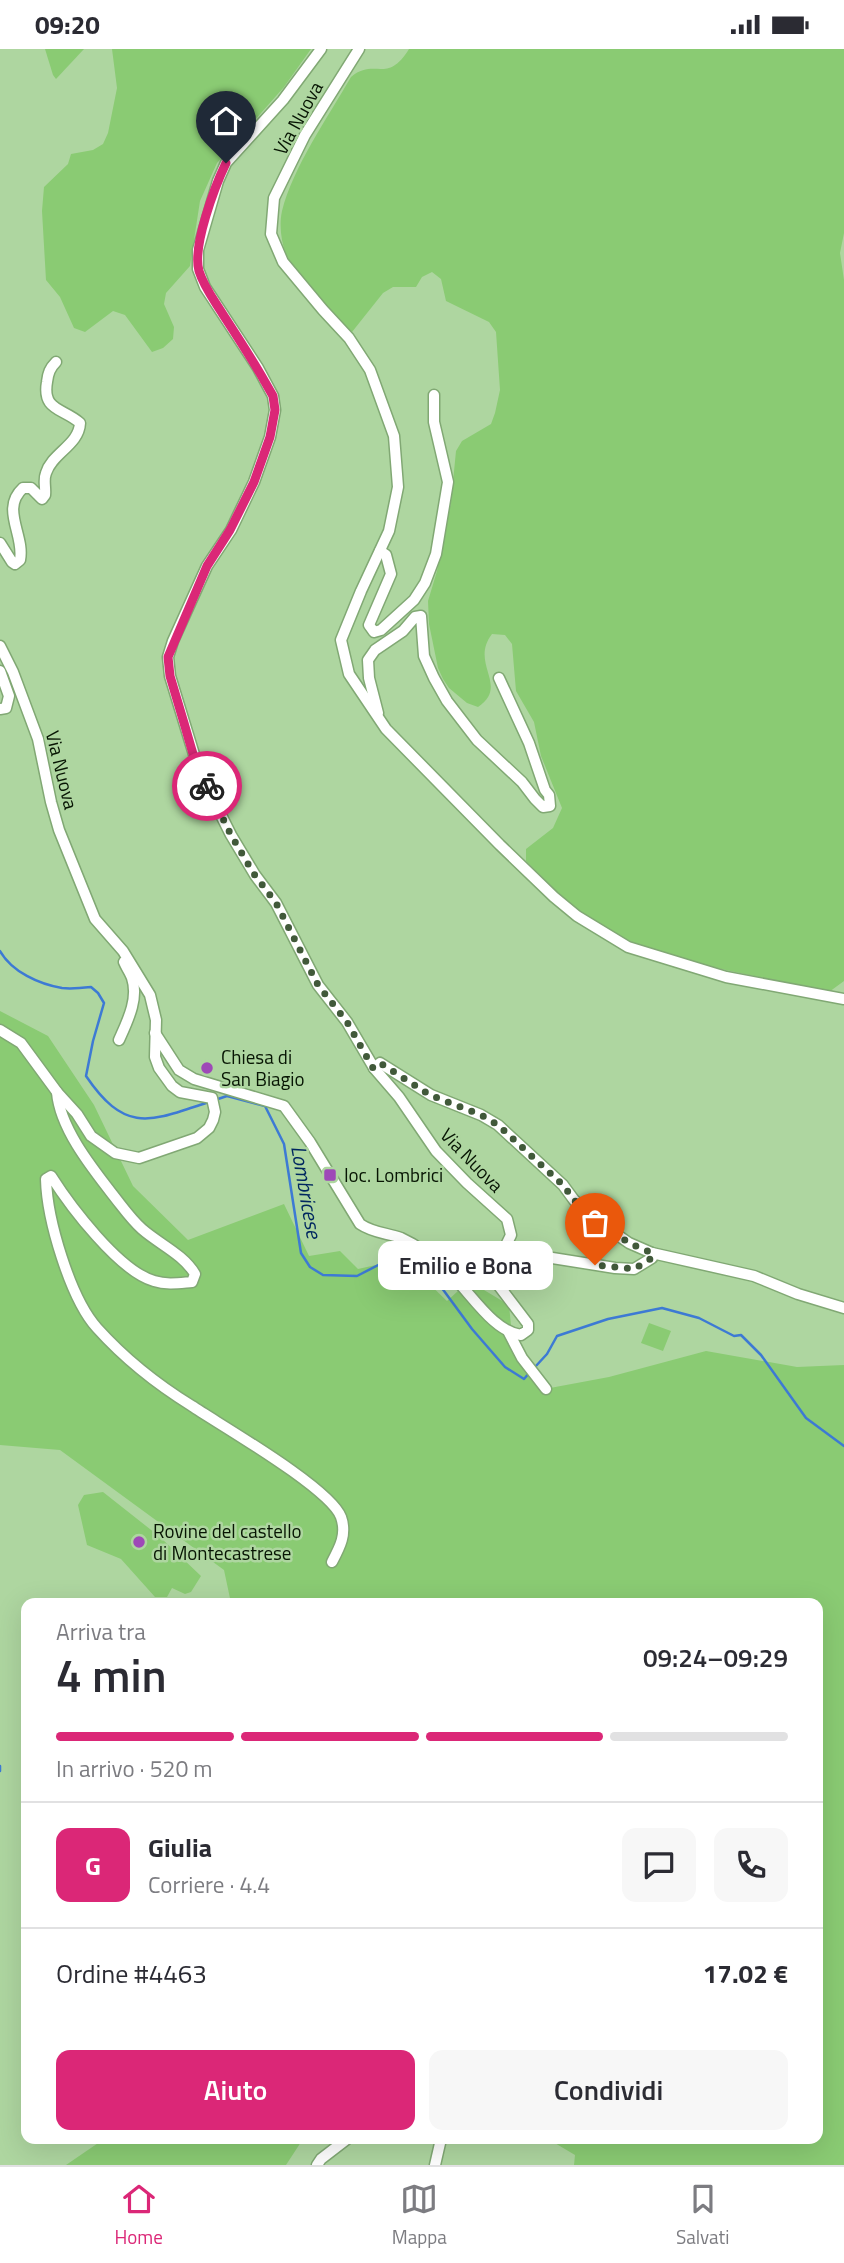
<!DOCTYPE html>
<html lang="it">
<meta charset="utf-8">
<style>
body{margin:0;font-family:"Titillium Web",sans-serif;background:#f7f7f7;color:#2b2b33;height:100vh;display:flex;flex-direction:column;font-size:26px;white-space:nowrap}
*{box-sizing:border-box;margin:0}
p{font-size:23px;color:#7c7c81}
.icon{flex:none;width:38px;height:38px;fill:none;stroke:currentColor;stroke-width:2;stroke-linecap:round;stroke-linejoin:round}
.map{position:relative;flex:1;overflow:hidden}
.panel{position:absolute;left:21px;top:1549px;width:802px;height:546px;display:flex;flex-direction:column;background:#fff;border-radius:14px;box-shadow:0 7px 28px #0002}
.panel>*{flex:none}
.pin{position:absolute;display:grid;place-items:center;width:60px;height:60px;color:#fff;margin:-72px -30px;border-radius:50% 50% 50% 0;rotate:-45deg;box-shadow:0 0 7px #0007}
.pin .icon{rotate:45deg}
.courier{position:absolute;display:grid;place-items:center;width:70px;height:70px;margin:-35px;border:5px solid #db2777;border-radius:50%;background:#fff;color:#222;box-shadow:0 2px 9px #0007}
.bubble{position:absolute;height:49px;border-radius:14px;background:#fff;box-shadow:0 7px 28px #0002;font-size:23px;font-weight:600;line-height:49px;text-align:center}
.headline em{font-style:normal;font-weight:600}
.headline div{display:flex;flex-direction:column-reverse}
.headline{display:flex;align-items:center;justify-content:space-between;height:119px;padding:0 35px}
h1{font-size:46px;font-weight:600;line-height:52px}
.bar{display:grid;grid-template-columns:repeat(4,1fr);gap:10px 7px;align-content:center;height:84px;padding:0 35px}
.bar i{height:9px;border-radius:5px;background:#e1e1e2}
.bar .selected{background:#db2777}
.bar p{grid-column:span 4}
.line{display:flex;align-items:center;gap:18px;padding:0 35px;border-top:2px solid #e1e1e2}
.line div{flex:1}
.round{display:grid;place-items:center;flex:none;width:74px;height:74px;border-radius:14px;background:#f7f7f7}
.action{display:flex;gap:14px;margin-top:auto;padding:14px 35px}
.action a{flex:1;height:80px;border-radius:14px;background:#db2777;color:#fff;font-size:28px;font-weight:600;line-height:80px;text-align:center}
.action a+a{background:#f7f7f7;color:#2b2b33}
.status{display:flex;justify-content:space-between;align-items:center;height:49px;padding:0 35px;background:#fff;direction:ltr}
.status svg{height:19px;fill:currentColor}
.dock{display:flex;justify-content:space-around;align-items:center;height:98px;border-top:2px solid #e1e1e2;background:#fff;font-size:19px;color:#7c7c81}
.dock a{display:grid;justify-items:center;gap:4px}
.dock .selected{color:#db2777}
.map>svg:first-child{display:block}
.green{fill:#8acb73}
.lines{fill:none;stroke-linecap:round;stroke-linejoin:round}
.stream{stroke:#3d7ad4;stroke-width:2.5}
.minor-casing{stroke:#81a874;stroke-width:13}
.minor{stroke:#fff;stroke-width:10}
.done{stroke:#41593a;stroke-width:7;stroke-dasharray:0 12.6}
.route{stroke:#db2777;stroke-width:9}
.poi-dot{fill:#9e49b7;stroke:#aed6a0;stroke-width:2.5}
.labels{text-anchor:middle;stroke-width:5;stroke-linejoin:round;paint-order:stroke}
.street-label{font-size:19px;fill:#071503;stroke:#aed6a0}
.poi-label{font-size:19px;fill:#071503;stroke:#aed6a0;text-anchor:start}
.water-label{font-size:21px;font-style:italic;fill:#00275f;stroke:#aed6a0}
</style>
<div class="status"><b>09:20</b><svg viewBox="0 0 49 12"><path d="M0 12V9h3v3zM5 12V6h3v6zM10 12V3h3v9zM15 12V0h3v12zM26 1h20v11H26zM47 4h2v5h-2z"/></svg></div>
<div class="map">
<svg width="844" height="2116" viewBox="0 0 844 2116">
<rect width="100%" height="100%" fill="#aed6a0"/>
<g class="green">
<polygon points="45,0 84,0 56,30 53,26"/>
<polygon points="112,0 311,0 284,38 217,114 200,152 190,217 166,244 164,255 174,278 173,290 163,299 152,303 125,266 113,262 85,283 74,279 60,248 46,231 42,162 44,138 68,115 71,105 93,101 103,95 108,84 117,39"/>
<path d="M 409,0 L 844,0 L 844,184 L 840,204 L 844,231 L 844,932 L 829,943 C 751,924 651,914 585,867 C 563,851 545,831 526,812 L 526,800 L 553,779 L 562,759 L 541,707 L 534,673 L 516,642 L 512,595 L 505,586 L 492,585 C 469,615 510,636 478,658 L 467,654 L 449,639 L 443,630 L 438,619 L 429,575 L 428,552 L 437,522 L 451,453 L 456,402 L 462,392 L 491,375 L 495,364 L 500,341 L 496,283 L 489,273 L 446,252 L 441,230 L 432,223 L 422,228 L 416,238 L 393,238 L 383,244 L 352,283 C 328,259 300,236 286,205 C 281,192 279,176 282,162 C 293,118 328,68 351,28 C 375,8 387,36 409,0 Z"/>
<polygon points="0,962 48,987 94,1056 133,1137 188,1191 284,1155 309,1207 340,1202 358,1220 394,1212 421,1227 447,1252 469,1232 509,1256 513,1297 550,1339 609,1328 706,1302 797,1318 844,1316 844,2116 574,2116 575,2106 548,2090 817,2090 817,1554 231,1554 224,1521 60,1401 0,1396"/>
<polygon points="649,1274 671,1282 663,1302 641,1294"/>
<polygon points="103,1443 160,1488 201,1527 191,1543 185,1545 172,1539 167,1548 155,1548 121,1510 87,1496 78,1456 84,1446"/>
<polygon points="104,2090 303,2090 286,2116 66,2116"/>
</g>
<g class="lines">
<g class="stream">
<path d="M 0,902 C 12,923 39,935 62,939 C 71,940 82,939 91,938 L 98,944 L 104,954 L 93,992 L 86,1027 C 126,1086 151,1072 209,1053"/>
<polyline points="215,1051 227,1047 265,1057 284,1095 301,1204 310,1218 323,1226 357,1227 386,1212 414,1217 436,1231 472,1280 505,1318 524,1330 530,1323"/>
<polyline points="535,1318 547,1305 557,1287 608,1270 662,1259 699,1269 734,1287 741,1286 761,1306 806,1369 844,1397"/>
<polyline points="0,1717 0,1722"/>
</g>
<g class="minor-casing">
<g id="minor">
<polyline points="359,0 305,86 274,149 271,185 283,213 323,261 349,289 370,321 394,387 398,438 389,482 361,542 341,591 349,625 386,680 500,796 554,848 577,867 628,898 726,928 844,950"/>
<path d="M 0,494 L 12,513 L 15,515 L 20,511 C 25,486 0,460 23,439 L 31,439 L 42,450 L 45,446 C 46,439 43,431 46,424 C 52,404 79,396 80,374 C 63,359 42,362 47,333 C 48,324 50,319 56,313"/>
<polyline points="380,502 386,506 391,525 369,576 374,583 381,581 414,551 425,534 436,505 448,433 434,373 434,346"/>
<polyline points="0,597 13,623 38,690 51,753 59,781 95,870 123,902 150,946 156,971 155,1008 159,1019 172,1037 180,1043 212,1049 215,1063 213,1071 209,1079 197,1089 139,1109 115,1104 91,1087 77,1065 57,1043 21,994 0,981"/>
<polyline points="0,622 9,647 6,659 0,660"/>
<polyline points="378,664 369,629 368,611 375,601 403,582 415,568 421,567 424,607 434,629 447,652 477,691 522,733 535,750 543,758 550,757 549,746 545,741 529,694 499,629"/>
<path d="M 155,984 L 179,1021 L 194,1030 L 284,1057 L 310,1093 L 360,1175 C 373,1184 387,1184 401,1189 C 419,1197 435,1210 449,1224 C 470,1242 492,1282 521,1286 L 528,1281 L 528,1275 L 496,1233 L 493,1223 L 511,1186 L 507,1170 L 467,1134 L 436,1102 L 399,1048 L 374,1019 L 347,973 L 318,936 L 276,854 L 255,826 L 231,786 L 214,752 L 196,712 L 170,627 L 168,608 L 173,592 L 207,517 L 231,481 L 254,433 L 270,388 L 275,361 L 273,347 L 258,319 L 205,238 L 198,220 L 198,201 L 218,132 L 226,114 L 283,51 L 321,0"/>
<path d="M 119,991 C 127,973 139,950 132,929 C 130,923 126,918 124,913"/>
<polyline points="374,1019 380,1014 431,1046 481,1066 498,1076 563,1136 574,1151 593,1169 629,1194 652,1204 754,1227 798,1245 844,1259"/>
<path d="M 57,1043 C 60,1082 97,1125 120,1155 C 127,1164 134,1173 142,1180 C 159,1195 183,1205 195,1225 L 192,1233 C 179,1234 167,1236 154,1232 C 119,1222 70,1157 51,1127 L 46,1130 C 47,1170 70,1249 97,1279 C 124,1309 158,1336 192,1357 C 222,1377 330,1439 341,1468 C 347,1485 340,1498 332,1513"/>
<polyline points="546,1208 615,1219 634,1220 652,1209 652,1204"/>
<polyline points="509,1284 522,1309 546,1340"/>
<polyline points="317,2116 321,2110 347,2090"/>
<polyline points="435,2116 441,2090"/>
</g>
</g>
<use href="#minor" class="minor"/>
</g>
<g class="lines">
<polyline class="done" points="207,737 231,786 254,825 276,854 318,936 347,973 373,1019 380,1014 430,1046 481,1066 498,1076 563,1136 574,1151 593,1169 629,1194 652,1204 652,1209 634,1220 595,1216"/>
<path class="route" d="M 207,737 L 195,712 L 184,674 L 170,627 L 168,608 L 207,517 L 230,481 L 254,433 L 270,388 L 275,361 L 273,347 L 265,333 C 252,310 237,287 222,264 C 214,251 204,238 199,222 C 192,197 215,137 226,114"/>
</g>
<g class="poi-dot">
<circle cx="207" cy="1019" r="7"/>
<rect x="323" y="1119" width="14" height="14" rx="3.5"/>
<circle cx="139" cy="1493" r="7"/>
</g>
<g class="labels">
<g class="street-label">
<text transform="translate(298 69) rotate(-61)" y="7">Via Nuova</text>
<text transform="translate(62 721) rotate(76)" y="7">Via Nuova</text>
<text transform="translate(472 1111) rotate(46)" y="7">Via Nuova</text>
</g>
<g class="poi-label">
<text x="221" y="1015">Chiesa di<tspan x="221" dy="22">San Biagio</tspan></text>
<text x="344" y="1133">Ioc. Lombrici</text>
<text x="153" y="1489">Rovine del castello<tspan x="153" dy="22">di Montecastrese</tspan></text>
</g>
<g class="water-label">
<text transform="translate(306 1143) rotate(80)" y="7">Lombricese</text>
</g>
</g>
</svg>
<div class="pin" style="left:595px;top:1216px;background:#ea580c"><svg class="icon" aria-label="bag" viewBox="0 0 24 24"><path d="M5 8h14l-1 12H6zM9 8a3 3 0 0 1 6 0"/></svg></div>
<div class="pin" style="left:226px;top:114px;background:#1f2937"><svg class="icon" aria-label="home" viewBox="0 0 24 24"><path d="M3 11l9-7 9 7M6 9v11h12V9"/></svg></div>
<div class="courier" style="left:207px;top:737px"><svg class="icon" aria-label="bike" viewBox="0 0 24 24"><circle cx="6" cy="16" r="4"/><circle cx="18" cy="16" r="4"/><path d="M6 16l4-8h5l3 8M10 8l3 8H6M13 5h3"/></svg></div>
<div class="bubble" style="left:378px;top:1192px;width:175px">Emilio e Bona</div>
<section class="panel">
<div class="headline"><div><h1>4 min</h1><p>Arriva tra</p></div><em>09:24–09:29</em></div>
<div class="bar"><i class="selected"></i><i class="selected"></i><i class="selected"></i><i></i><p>In arrivo · 520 m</p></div>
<div class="line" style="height:126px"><b class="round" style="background:#db2777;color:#fff">G</b><div><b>Giulia</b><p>Corriere · 4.4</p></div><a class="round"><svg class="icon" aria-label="chat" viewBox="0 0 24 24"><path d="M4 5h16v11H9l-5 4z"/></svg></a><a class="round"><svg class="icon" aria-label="phone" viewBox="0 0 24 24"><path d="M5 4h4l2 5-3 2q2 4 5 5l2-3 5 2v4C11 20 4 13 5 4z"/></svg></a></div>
<div class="line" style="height:91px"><div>Ordine #4463</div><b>17.02 €</b></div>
<div class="action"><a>Aiuto</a><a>Condividi</a></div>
</section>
</div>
<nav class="dock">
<a class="selected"><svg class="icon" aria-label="home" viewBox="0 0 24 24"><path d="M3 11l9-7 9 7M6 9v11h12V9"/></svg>Home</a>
<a><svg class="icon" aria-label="map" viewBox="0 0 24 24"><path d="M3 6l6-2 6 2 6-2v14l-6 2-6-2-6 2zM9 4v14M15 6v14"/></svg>Mappa</a>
<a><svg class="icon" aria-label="saved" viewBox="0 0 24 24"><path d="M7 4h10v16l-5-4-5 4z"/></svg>Salvati</a>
</nav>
